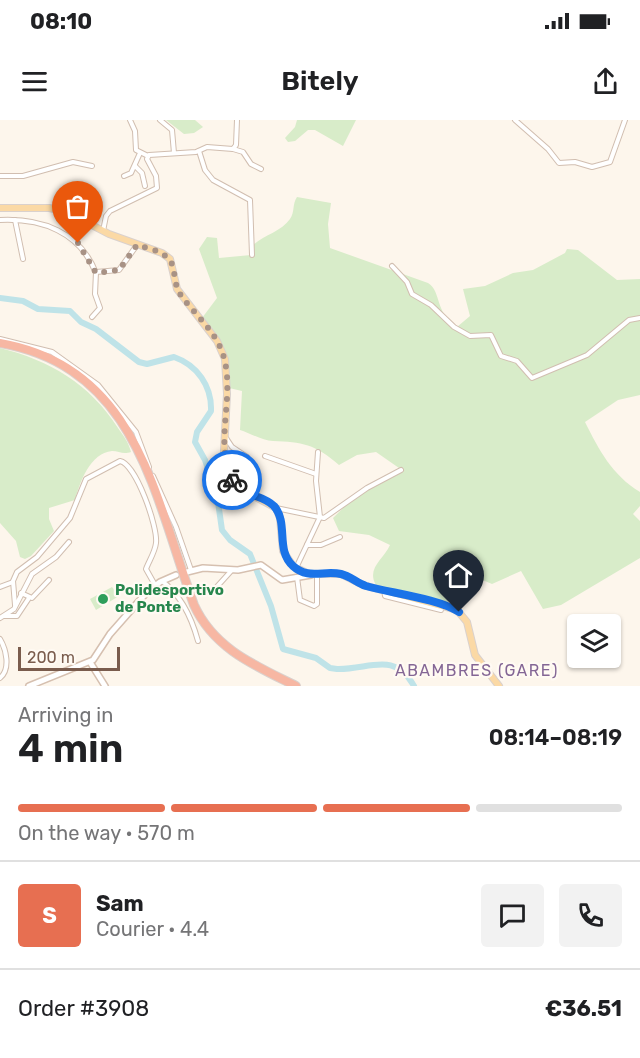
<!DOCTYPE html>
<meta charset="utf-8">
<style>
body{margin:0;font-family:Rubik,sans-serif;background:#f2f2f2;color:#202124;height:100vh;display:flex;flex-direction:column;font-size:22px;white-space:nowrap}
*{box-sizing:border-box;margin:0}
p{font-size:20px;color:#757577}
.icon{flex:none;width:33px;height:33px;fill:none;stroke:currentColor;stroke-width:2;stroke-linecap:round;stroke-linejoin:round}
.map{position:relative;height:566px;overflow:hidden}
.sheet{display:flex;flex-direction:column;background:#fff;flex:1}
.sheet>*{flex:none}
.tools{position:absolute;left:567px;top:494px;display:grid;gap:12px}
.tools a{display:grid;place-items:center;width:54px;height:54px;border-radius:6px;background:#fff;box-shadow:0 2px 4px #0004;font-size:30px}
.scale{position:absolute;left:18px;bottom:15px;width:102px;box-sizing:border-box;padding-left:6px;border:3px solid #7a5c4d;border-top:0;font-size:16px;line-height:21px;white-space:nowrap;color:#7a5c4d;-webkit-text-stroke:4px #fffaf3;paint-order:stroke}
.pin{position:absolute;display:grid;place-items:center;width:51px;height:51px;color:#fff;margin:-62px -26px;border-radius:50% 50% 50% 0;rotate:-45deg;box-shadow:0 0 6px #0007}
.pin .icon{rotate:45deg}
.courier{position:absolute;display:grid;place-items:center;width:60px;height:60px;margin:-30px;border:4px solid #1a73e8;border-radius:50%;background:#fff;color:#222;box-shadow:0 2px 8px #0007}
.head em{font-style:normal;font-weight:600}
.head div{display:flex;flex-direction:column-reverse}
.head{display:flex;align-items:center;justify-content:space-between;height:102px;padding:0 18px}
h1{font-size:39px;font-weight:600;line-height:45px}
.bar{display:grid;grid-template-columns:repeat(4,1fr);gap:9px 6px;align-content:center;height:72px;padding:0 18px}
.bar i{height:8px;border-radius:4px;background:#e0e0e0}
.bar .current{background:#e76f51}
.bar p{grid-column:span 4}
.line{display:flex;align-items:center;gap:15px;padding:0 18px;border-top:2px solid #e0e0e0}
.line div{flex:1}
.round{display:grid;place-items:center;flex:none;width:63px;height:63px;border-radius:6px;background:#f2f2f2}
.status{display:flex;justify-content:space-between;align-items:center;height:42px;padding:0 30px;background:#fff;direction:ltr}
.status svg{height:16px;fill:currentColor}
header{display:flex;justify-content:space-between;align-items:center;height:78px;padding:0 18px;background:#fff;font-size:27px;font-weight:600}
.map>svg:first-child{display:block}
.green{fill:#d8ecc9}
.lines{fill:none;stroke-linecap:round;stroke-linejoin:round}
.river{stroke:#bfe3e8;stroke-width:6}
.street-casing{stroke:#d1beb0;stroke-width:6}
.secondary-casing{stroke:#d6c0b0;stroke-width:8}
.primary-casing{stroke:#dad1cd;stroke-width:8}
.highway-casing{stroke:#dad1cd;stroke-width:10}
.street{stroke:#fff;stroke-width:4}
.secondary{stroke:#fff;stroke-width:5}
.primary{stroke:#fbd9a5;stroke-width:6}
.highway{stroke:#f7b7a3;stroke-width:8}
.done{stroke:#a89285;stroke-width:6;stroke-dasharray:0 10.8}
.route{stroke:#1a73e8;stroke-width:8}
.leisure-dot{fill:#2e9e5b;stroke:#fffaf3;stroke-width:2}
.labels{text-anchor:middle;stroke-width:4.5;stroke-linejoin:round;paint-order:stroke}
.leisure-label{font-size:15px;font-weight:bold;fill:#27864d;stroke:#fffaf3;text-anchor:start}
.neighbourhood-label{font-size:16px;letter-spacing:1.5px;fill:#846695;stroke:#fffaf3}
</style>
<div class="status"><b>08:10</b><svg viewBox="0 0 49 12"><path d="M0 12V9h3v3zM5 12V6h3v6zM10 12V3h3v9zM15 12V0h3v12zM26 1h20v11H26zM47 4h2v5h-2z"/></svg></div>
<header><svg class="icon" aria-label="menu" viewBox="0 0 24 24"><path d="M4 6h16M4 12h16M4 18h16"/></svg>Bitely<svg class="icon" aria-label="share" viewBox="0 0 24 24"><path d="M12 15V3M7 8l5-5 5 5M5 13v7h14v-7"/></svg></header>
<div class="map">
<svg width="640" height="566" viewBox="0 0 640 566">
<rect width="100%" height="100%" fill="#fdf6ec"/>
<g class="green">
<polygon points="166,0 195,0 203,7 194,13 184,14"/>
<polygon points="297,0 356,0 343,26 315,10 308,10 295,21 288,22 285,18 295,7"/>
<path d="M 297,77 L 331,83 L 328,104 L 330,128 L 428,163 C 442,172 434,192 457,207 L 470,196 L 463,169 L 485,166 L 513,153 L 533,150 L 565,133 L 567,129 L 578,130 L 617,160 L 640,159 L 640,275 L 618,280 L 585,302 C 599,330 612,355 640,372 L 640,386 L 633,394 L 640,401 L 640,438 L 561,485 L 543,489 L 521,451 L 492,464 L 471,455 L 464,459 L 447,483 L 376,465 C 366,448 384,439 390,425 L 369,415 L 339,411 L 333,398 L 361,370 L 399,348 L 376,332 L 357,335 L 339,345 C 315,324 302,322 273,321 C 263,321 250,313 240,310 L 242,271 L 229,268 L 225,232 L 202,198 L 217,178 L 199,129 L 207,117 L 217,118 L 219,138 L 251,135 L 251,127 C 261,116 281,112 290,99 C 295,92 292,84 297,77 Z"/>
<path d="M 0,228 C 49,240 90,264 118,308 C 123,315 129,323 131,332 C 123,335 119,331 112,331 C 90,333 80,362 75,380 L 49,388 L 49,399 L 54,411 L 31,436 L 25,439 L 20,437 L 16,421 L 0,403 Z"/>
<polygon points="112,467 119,476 96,490 90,479"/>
</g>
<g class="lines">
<path class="river" d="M 0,178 L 23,181 L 38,189 L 70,191 L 81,202 L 96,209 L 139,242 L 147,244 L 174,237 C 197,245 212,266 211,291 L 197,312 L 195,322 L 205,340 L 217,375 L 222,410 L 230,420 L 250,434 L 271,486 L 283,529 L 316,538 L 330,548 L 337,549 C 369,550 394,530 414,566"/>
<g class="street-casing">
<g id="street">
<polyline points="130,0 135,11 136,30 148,36"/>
<polyline points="160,0 172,10 174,33"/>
<polyline points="515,0 548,29 559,43 575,42 592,47 610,42 625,0"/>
<polyline points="233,29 243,32 251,44 261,49"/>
<polyline points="199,31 205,50 213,60 250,80 252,135"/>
<polyline points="135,46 142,53 145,66"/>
<polyline points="0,56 23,56 73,42 92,46"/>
<polyline points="124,56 131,53 140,33"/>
<path d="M 0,100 C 42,98 80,112 96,153"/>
<polyline points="15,100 23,139"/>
<polyline points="103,111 106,96 110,91 157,68 156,56 147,39 149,35 196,32 207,27 233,29 236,25 237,0"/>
<polyline points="392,146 407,162 412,174 431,185 454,207 470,216 491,215 501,236 517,241 532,258 587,235 629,200 640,198"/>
<polyline points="92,197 100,188 95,174 96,152 119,150 137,125"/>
<polyline points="0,219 52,232 98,265 136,312 149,347"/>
<polyline points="226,318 232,327 247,337"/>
<polyline points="265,336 316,354"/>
<polyline points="153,356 176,407 191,450"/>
<polyline points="276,388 324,398 367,368 401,350"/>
<polyline points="307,425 321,425 340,417"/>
<polyline points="296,448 320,397 316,361 318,332"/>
<polyline points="297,457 300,480 314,486 317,484 317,455"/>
<path d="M 162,461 C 181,475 192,499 198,521"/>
<polyline points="0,467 13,462"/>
<polyline points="384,470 385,476 441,490"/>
<polyline points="213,471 232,450"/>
<polyline points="21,473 32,478 49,460"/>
<path d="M 15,485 L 13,461 L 17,452 L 37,437 L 70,398 L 86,359 L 120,341 C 136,344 158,407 156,423 C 155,432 149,441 146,449 L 155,465"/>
<polyline points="4,496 17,496 29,478"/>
<polyline points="0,498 14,489 32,454 56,437 69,422"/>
<path d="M 0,519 C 6,529 11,549 0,558"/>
</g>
</g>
<g class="secondary-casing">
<g id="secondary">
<polyline points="183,453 203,448 238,450 261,445 282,460 311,455"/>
<polyline points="90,542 105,566"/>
<polyline points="29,566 93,540 110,514 147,472 160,462 176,455"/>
</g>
</g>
<g class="primary-casing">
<polyline id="primary" points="0,88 49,88 65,91 109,114 162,133 170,139 177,169 217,221 225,239 227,274 224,331 229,354 237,367 276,388 280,398 283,431 293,446 309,454 341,454 363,465 457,490 467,502 475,535 499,566"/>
</g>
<g class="highway-casing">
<path id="highway" d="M 0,223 C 137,247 154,375 194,485 C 214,529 256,546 296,566"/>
</g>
<use href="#street" class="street"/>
<use href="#secondary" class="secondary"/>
<use href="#primary" class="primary"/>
<use href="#highway" class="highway"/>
</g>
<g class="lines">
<path class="done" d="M 78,123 L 96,153 L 119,150 L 137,125 C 153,130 172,132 174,152 C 175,160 176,167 180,174 C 194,194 218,213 224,238 C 235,278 214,321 232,360"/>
<path class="route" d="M 232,360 C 241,376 262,374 274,386 C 289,403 275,430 293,446 C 308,460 324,450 341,454 C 350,456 357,463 366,466 C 391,473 439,479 459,492"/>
</g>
<circle class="leisure-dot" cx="103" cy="479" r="6"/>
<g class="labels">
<g class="leisure-label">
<text x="115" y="475">Polidesportivo<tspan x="115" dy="17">de Ponte</tspan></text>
</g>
<g class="neighbourhood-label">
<text x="477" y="556">ABAMBRES (GARE)</text>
</g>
</g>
</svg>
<div class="tools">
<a><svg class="icon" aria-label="layers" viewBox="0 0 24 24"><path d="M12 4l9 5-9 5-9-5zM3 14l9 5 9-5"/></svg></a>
</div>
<div class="scale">200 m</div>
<div class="pin" style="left:78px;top:123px;background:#ea580c"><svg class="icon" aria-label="bag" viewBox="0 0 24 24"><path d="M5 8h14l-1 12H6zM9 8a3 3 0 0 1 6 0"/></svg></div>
<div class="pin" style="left:459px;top:492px;background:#1f2937"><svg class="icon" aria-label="home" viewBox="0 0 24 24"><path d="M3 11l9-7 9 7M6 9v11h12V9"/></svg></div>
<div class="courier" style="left:232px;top:360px"><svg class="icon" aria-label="bike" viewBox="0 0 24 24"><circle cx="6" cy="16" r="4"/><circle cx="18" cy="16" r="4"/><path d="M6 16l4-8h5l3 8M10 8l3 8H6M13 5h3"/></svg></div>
</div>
<section class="sheet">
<div class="head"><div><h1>4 min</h1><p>Arriving in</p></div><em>08:14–08:19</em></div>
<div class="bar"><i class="current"></i><i class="current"></i><i class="current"></i><i></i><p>On the way · 570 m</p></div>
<div class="line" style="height:108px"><b class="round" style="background:#e76f51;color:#fff">S</b><div><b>Sam</b><p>Courier · 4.4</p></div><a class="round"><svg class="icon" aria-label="chat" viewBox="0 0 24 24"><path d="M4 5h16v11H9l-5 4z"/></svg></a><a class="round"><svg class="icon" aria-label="phone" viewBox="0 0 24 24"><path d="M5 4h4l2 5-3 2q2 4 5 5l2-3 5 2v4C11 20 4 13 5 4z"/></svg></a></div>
<div class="line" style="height:78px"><div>Order #3908</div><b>€36.51</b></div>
</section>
